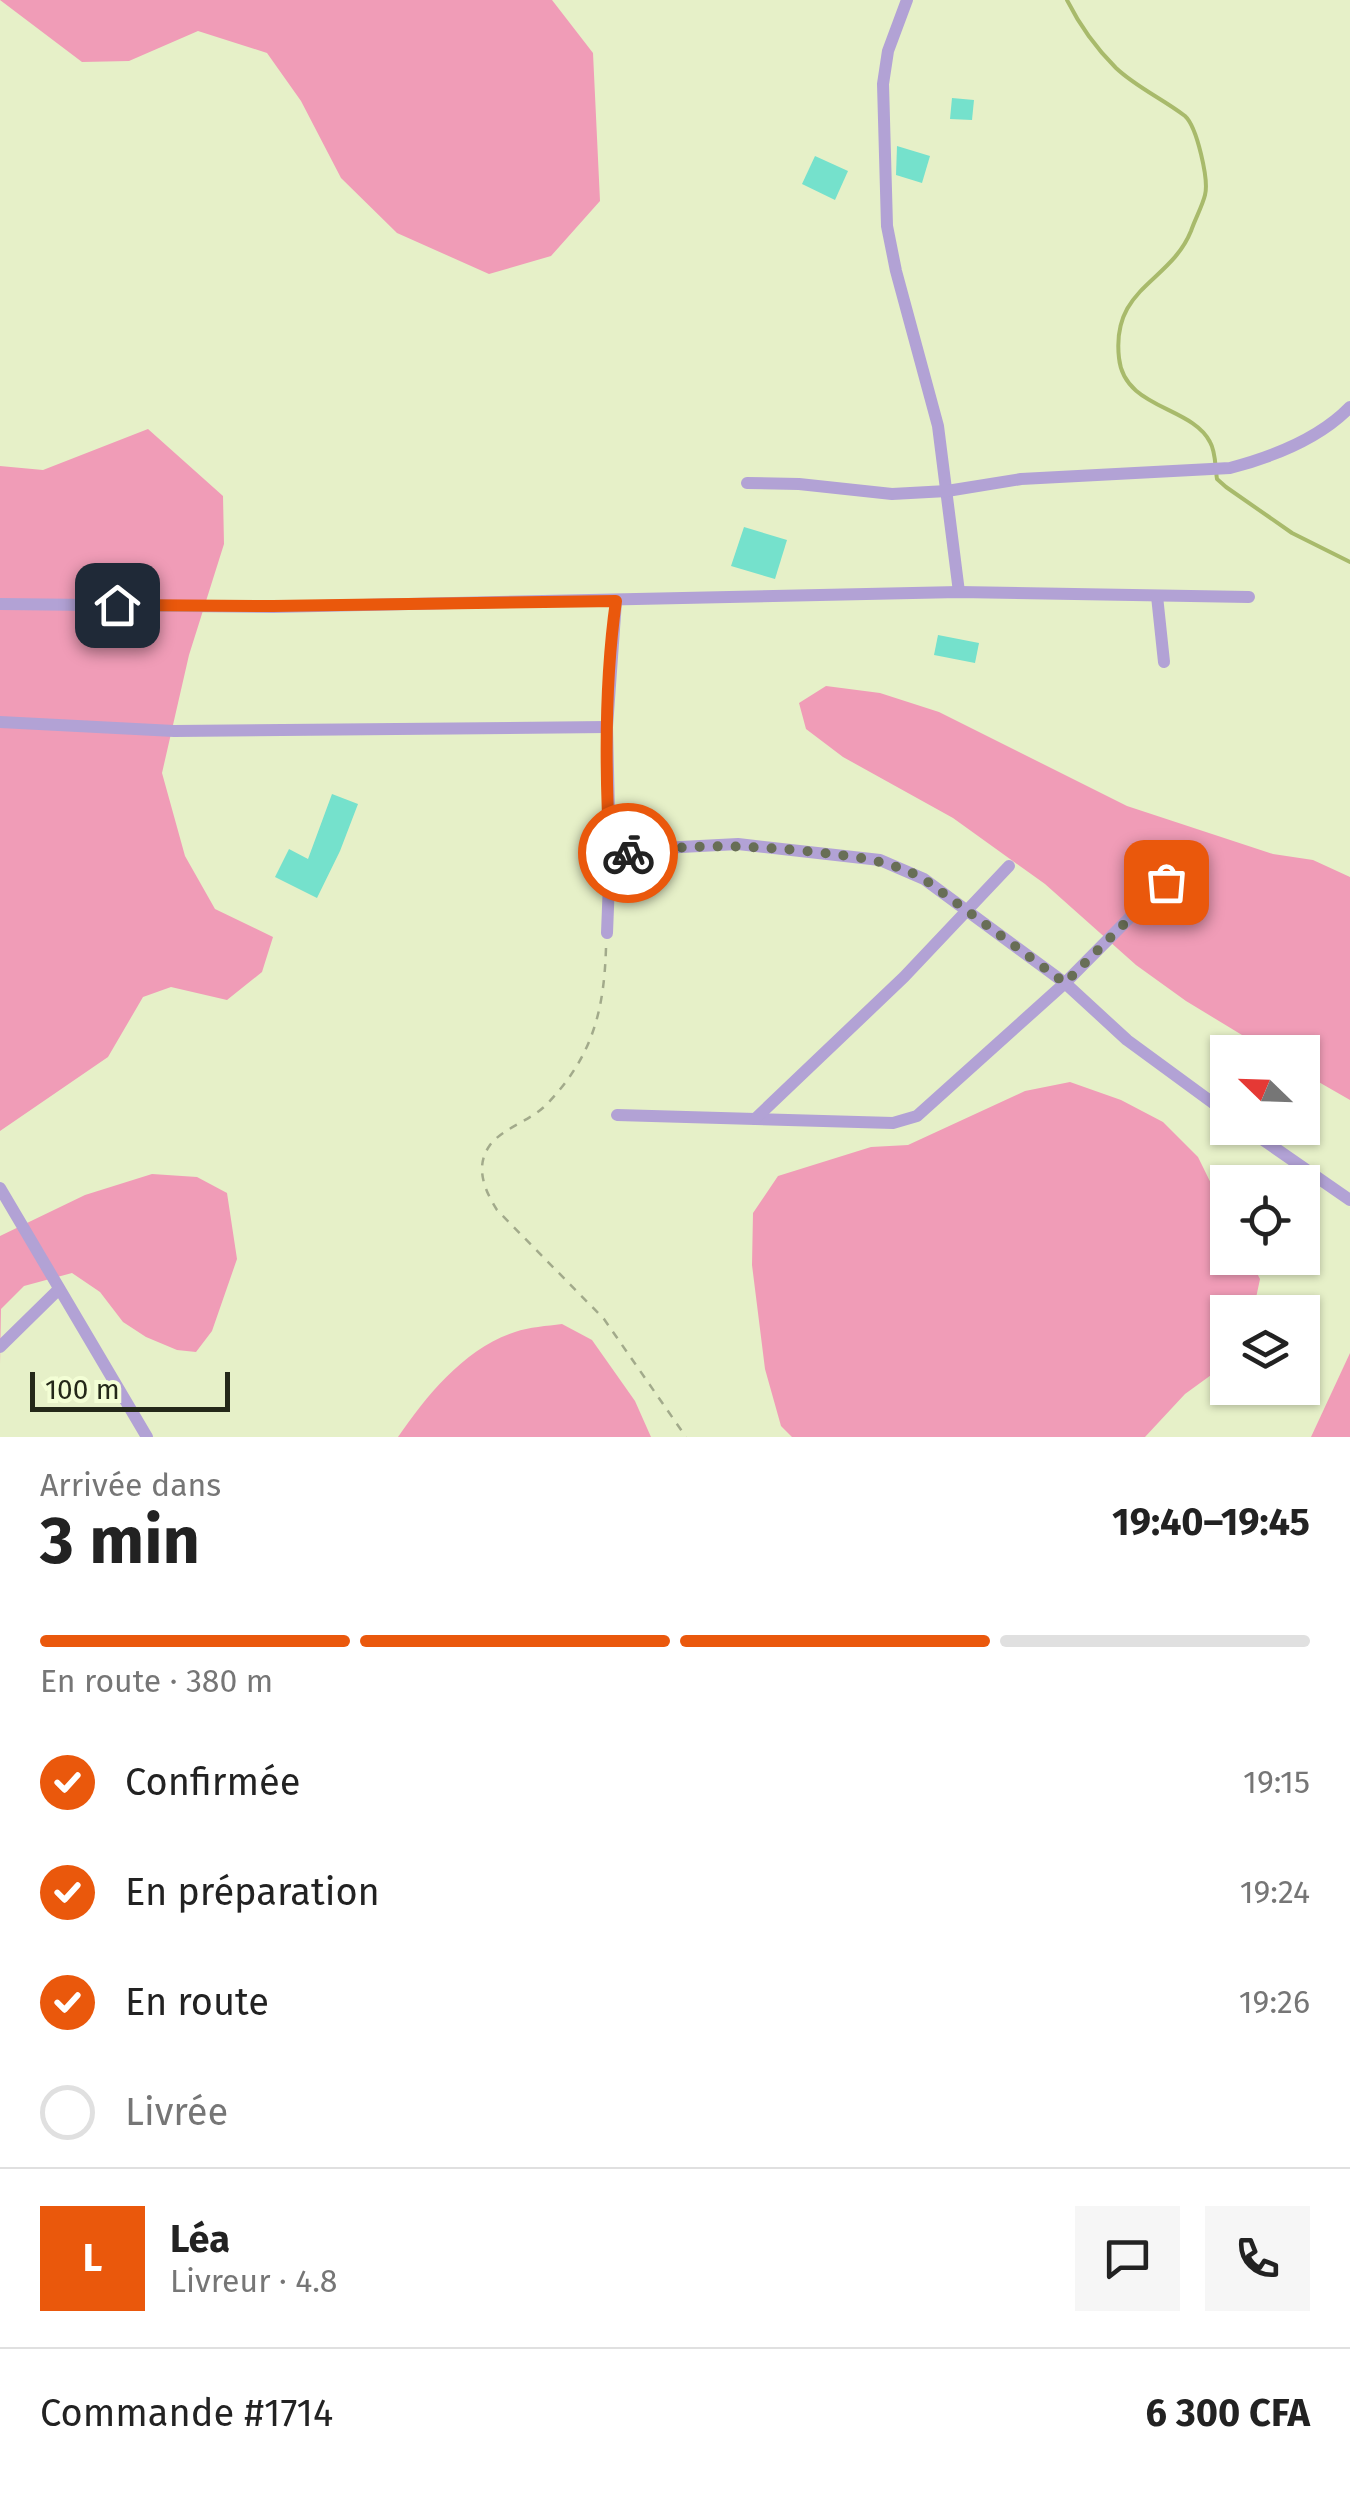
<!DOCTYPE html>
<html lang="fr">
<meta charset="utf-8">
<style>
body{margin:0;font-family:"Fira Sans",sans-serif;background:#f6f6f6;color:#222;height:100vh;display:flex;flex-direction:column;font-size:38px;white-space:nowrap}
*{box-sizing:border-box;margin:0}
p{font-size:32px;color:#767676}
.icon{flex:none;width:55px;height:55px;fill:none;stroke:currentColor;stroke-width:2;stroke-linecap:round;stroke-linejoin:round}
.map{position:relative;height:1437px;overflow:hidden}
.drawer{display:flex;flex-direction:column;background:#fff;flex:1}
.drawer>*{flex:none}
.needle{width:65px;rotate:293deg}
.controls{position:absolute;left:1210px;top:1035px;display:grid;gap:20px}
.controls a{display:grid;place-items:center;width:110px;height:110px;border-radius:0px;background:#fff;box-shadow:0 2px 8px #0004;font-size:50px}
.scale{position:absolute;left:30px;bottom:25px;width:200px;box-sizing:border-box;padding-left:10px;border:5px solid #242819;border-top:0;font-size:28px;line-height:35px;white-space:nowrap;color:#242819;-webkit-text-stroke:8px #f3fed5;paint-order:stroke}
.pin{position:absolute;display:grid;place-items:center;width:85px;height:85px;color:#fff;margin:-42px;border-radius:20px;box-shadow:0 5px 15px #0006}
.courier{position:absolute;display:grid;place-items:center;width:100px;height:100px;margin:-50px;border:8px solid #ea580c;border-radius:50%;background:#fff;color:#222;box-shadow:0 2px 12px #0007}
.headline em{font-style:normal;font-weight:700}
.headline div{display:flex;flex-direction:column-reverse}
.headline{display:flex;align-items:center;justify-content:space-between;height:170px;padding:0 40px}
h1{font-size:65px;font-weight:700;line-height:75px}
.bar{display:grid;grid-template-columns:repeat(4,1fr);gap:15px 10px;align-content:center;height:120px;padding:0 40px}
.bar i{height:12px;border-radius:8px;background:#e0e0e0}
.bar .selected{background:#ea580c}
.bar p{grid-column:span 4}
.line{display:flex;align-items:center;gap:25px;padding:0 40px;border-top:2px solid #e0e0e0}
.line div{flex:1}
.round{display:grid;place-items:center;flex:none;width:105px;height:105px;border-radius:0px;background:#f6f6f6}
ol{padding:0 40px;list-style:none}
li{display:flex;align-items:center;gap:30px;height:110px}
li p{margin-inline-start:auto}
li .icon{padding:10px;border-radius:50%;background:#ea580c;color:#fff;stroke-width:4}
li:last-child{color:#767676}
li i{width:55px;height:55px;border:5px solid #e0e0e0;border-radius:50%}
.map>svg:first-child{display:block}
.green{fill:#f09cb7}
.lines{fill:none;stroke-linecap:round;stroke-linejoin:round}
.stream{stroke:#a8ba6b;stroke-width:4}
.building{fill:#75e1cc}
.path{stroke:#a2aa8b;stroke-width:2.5;stroke-dasharray:8 8;stroke-linecap:butt}
.minor{stroke:#b2a2d5;stroke-width:12}
.done{stroke:#686e56;stroke-width:10;stroke-dasharray:0 18}
.route{stroke:#ea580c;stroke-width:12}
</style>
<div class="map">
<svg width="1350" height="1437" viewBox="0 0 1350 1437">
<rect width="100%" height="100%" fill="#e6f0c8"/>
<g class="green">
<polygon points="0,0 552,0 593,53 600,201 551,256 489,274 397,233 341,178 301,101 267,53 198,31 129,61 82,62"/>
<polygon points="148,429 223,496 224,544 189,655 162,773 185,856 215,909 273,937 262,972 227,1000 171,987 143,997 108,1057 0,1131 0,466 43,470"/>
<polygon points="826,686 880,693 939,712 1127,806 1273,854 1313,860 1350,877 1350,1100 1303,1073 1302,1052 1270,1052 1186,1001 1136,965 1045,884 953,818 843,757 806,729 799,703"/>
<polygon points="1070,1082 1121,1100 1163,1122 1198,1157 1227,1216 1228,1258 1249,1258 1260,1279 1253,1312 1228,1312 1227,1359 1218,1370 1185,1394 1145,1437 792,1437 781,1426 765,1369 752,1265 753,1213 778,1176 871,1147 908,1145 1025,1091"/>
<polygon points="152,1174 197,1177 227,1193 237,1259 212,1331 196,1352 177,1350 146,1337 123,1322 100,1292 72,1273 24,1286 1,1309 0,1364 0,1236 85,1195"/>
<path d="M 562,1324 L 592,1340 L 635,1401 L 651,1437 L 398,1437 C 427,1395 465,1348 515,1332 C 529,1327 547,1326 562,1324 Z"/>
<polygon points="1350,1353 1350,1437 1311,1437"/>
</g>
<g class="lines">
<path class="stream" d="M 1067,0 C 1079,24 1097,49 1116,68 C 1136,87 1163,99 1185,116 C 1197,127 1209,180 1205,195 C 1202,207 1195,219 1191,231 C 1170,283 1111,287 1119,358 C 1124,409 1192,406 1210,442 C 1216,452 1215,467 1217,479 L 1226,487 L 1292,533 L 1350,562"/>
</g>
<g class="building">
<polygon points="952,98 974,100 972,120 950,119"/>
<polygon points="897,146 930,156 922,183 896,175"/>
<polygon points="815,156 848,171 835,200 802,184"/>
<polygon points="744,527 787,540 775,579 731,566"/>
<polygon points="938,635 979,643 975,663 934,655"/>
<polygon points="332,794 358,804 340,851 317,898 275,877 289,849 308,859"/>
</g>
<g class="lines">
<path class="path" d="M 606,948 C 604,1012 592,1057 547,1104 C 532,1120 503,1128 490,1145 C 474,1167 485,1191 497,1210 L 604,1319 L 686,1437"/>
<g class="minor">
<polyline points="907,0 888,51 883,84 887,226 896,271 938,426 959,592"/>
<path d="M 747,483 L 799,484 L 892,494 L 947,491 L 1021,479 L 1230,468 C 1272,457 1319,439 1350,407"/>
<polyline points="1157,596 1164,662"/>
<polyline points="0,604 273,607 959,592 1249,597"/>
<polyline points="0,722 174,731 607,727"/>
<polyline points="610,856 662,848 738,844 880,860 924,879 1065,983 1127,1040 1228,1114"/>
<polyline points="607,933 610,856 607,727 616,601"/>
<polyline points="617,1115 893,1123 917,1116 1065,983 1166,881"/>
<polyline points="755,1119 904,977 1009,866"/>
<polyline points="1246,1128 1350,1200"/>
<polyline points="0,1188 147,1437"/>
<polyline points="0,1347 59,1289"/>
</g>
</g>
<g class="lines">
<path class="done" d="M 628,853 C 688,844 745,845 805,851 C 848,856 886,858 924,879 L 1065,983 L 1166,882"/>
<path class="route" d="M 117,605 L 273,606 L 616,601 C 604,685 605,772 610,856 L 628,853"/>
</g>
</svg>
<div class="controls">
<a><svg class="needle" viewBox="-14 -14 28 28"><path d="M0-13l5 13h-10z" fill="#e53935"/><path d="M0 13l5-13h-10z" fill="#767676"/></svg></a>
<a><svg class="icon" aria-label="locate" viewBox="0 0 24 24"><circle cx="12" cy="12" r="6"/><path d="M12 2v4M12 18v4M2 12h4M18 12h4"/></svg></a>
<a><svg class="icon" aria-label="layers" viewBox="0 0 24 24"><path d="M12 4l9 5-9 5-9-5zM3 14l9 5 9-5"/></svg></a>
</div>
<div class="scale">100 m</div>
<div class="pin" style="left:1166px;top:882px;background:#ea580c"><svg class="icon" aria-label="bag" viewBox="0 0 24 24"><path d="M5 8h14l-1 12H6zM9 8a3 3 0 0 1 6 0"/></svg></div>
<div class="pin" style="left:117px;top:605px;background:#1f2937"><svg class="icon" aria-label="home" viewBox="0 0 24 24"><path d="M3 11l9-7 9 7M6 9v11h12V9"/></svg></div>
<div class="courier" style="left:628px;top:853px"><svg class="icon" aria-label="bike" viewBox="0 0 24 24"><circle cx="6" cy="16" r="4"/><circle cx="18" cy="16" r="4"/><path d="M6 16l4-8h5l3 8M10 8l3 8H6M13 5h3"/></svg></div>
</div>
<section class="drawer">
<div class="headline"><div><h1>3 min</h1><p>Arrivée dans</p></div><em>19:40–19:45</em></div>
<div class="bar"><i class="selected"></i><i class="selected"></i><i class="selected"></i><i></i><p>En route · 380 m</p></div>
<ol>
<li><svg class="icon" aria-label="check" viewBox="0 0 24 24"><path d="M5 12l5 5 9-10"/></svg>Confirmée<p>19:15</p></li>
<li><svg class="icon" aria-label="check" viewBox="0 0 24 24"><path d="M5 12l5 5 9-10"/></svg>En préparation<p>19:24</p></li>
<li><svg class="icon" aria-label="check" viewBox="0 0 24 24"><path d="M5 12l5 5 9-10"/></svg>En route<p>19:26</p></li>
<li><i></i>Livrée</li>
</ol>
<div class="line" style="height:180px"><b class="round" style="background:#ea580c;color:#fff">L</b><div><b>Léa</b><p>Livreur · 4.8</p></div><a class="round"><svg class="icon" aria-label="chat" viewBox="0 0 24 24"><path d="M4 5h16v11H9l-5 4z"/></svg></a><a class="round"><svg class="icon" aria-label="phone" viewBox="0 0 24 24"><path d="M5 4h4l2 5-3 2q2 4 5 5l2-3 5 2v4C11 20 4 13 5 4z"/></svg></a></div>
<div class="line" style="height:130px"><div>Commande #1714</div><b>6 300 CFA</b></div>
</section>
